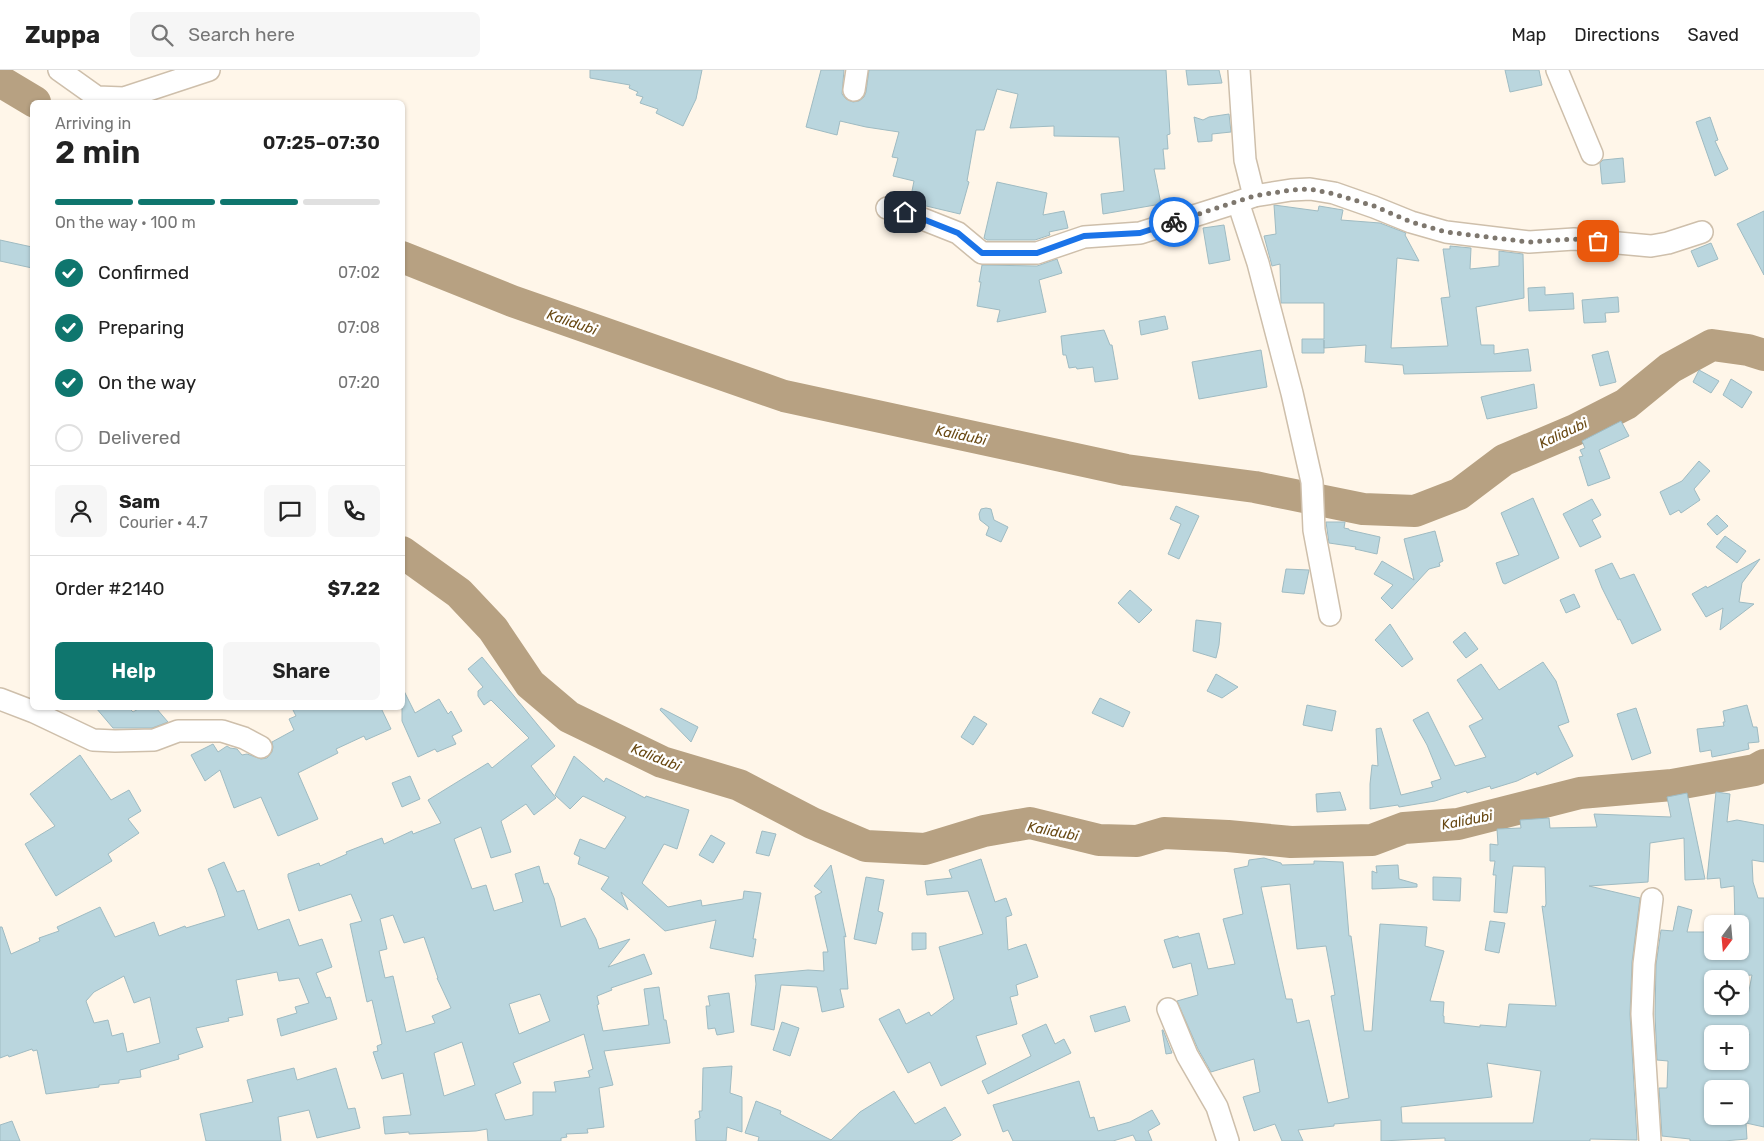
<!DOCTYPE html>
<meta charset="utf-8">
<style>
body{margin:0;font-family:Rubik,sans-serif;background:#f6f6f6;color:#222;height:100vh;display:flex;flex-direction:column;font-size:19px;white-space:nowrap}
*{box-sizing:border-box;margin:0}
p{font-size:16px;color:#767676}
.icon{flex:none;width:28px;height:28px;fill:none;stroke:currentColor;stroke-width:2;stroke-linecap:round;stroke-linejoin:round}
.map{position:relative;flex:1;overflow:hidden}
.drawer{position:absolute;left:30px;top:30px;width:375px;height:610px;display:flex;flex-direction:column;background:#fff;border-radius:8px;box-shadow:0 1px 4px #0004}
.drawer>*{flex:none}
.needle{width:32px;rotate:196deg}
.fabs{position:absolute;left:1704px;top:845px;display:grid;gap:10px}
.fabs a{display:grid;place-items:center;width:45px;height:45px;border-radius:8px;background:#fff;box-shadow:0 1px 4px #0004;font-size:25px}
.pin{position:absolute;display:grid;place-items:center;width:42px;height:42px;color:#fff;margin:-21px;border-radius:10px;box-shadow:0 2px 8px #0006}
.courier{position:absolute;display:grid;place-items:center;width:50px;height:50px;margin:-25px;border:4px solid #1a73e8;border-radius:50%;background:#fff;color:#222;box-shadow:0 1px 6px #0007}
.overview em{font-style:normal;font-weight:600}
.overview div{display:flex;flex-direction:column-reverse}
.overview{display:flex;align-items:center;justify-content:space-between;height:85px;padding:0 25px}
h1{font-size:32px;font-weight:600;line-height:38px}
.bar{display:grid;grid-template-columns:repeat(4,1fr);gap:8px 5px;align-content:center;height:60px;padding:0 25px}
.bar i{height:6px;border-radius:4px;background:#e0e0e0}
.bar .current{background:#0f766e}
.bar p{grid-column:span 4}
.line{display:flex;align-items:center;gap:12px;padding:0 25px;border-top:1px solid #e0e0e0}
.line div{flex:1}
.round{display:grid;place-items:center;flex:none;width:52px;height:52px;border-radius:8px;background:#f6f6f6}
ol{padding:0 25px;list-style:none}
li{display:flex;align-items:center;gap:15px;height:55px}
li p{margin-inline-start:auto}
li .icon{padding:5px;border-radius:50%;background:#0f766e;color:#fff;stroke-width:4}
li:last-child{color:#767676}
li i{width:28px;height:28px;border:2px solid #e0e0e0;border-radius:50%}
.action{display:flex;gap:10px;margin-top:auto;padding:10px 25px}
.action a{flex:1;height:58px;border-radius:8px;background:#0f766e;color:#fff;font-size:20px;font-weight:600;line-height:58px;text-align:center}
.action a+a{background:#f6f6f6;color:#222}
header{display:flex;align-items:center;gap:30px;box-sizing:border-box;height:70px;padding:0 25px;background:#fff;border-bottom:1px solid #e0e0e0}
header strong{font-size:24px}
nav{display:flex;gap:28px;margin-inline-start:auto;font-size:18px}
.search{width:350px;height:45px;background:#f6f6f6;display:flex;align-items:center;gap:12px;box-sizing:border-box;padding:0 18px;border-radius:8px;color:#767676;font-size:19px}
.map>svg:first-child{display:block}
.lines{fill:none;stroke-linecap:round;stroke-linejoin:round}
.river{stroke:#b7a182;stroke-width:32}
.building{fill:#bad6de;stroke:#9fbbc2;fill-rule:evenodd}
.minor-casing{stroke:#cebfab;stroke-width:24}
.minor{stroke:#fff;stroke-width:21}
.done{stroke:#7e776e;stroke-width:5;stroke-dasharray:0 9}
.route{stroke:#1a73e8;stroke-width:6}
.labels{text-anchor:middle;stroke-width:5;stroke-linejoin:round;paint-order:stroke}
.water-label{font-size:14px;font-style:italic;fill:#694913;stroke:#fff}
</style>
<header>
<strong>Zuppa</strong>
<div class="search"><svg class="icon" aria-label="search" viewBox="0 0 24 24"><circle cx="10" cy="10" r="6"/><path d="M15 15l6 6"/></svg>Search here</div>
<nav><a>Map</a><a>Directions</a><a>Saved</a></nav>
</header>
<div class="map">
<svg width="1764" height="1071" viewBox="0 0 1764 1071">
<rect width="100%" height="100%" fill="#fff6e9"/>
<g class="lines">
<g class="river">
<polyline points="0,11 35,32"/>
<polyline points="402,187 512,231 784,326 1126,400 1255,417 1363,439 1415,441 1459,424 1504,390 1575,360 1626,334 1670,298 1712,275 1748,280 1764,285"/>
<polyline points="402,482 459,523 493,559 530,614 569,647 662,692 739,715 812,753 866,776 925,779 984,761 1030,753 1099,770 1137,771 1164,763 1228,766 1291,772 1372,770 1404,758 1458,754 1580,723 1672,715 1755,700 1764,695"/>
</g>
</g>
<g class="building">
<polygon points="590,0 702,0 696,29 683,56 656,43 658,39 640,33 643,27 636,25 638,22 629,18 630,15 590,8"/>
<polygon points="821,0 844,0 842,24 846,29 853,32 859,31 864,27 866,22 869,0 1166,0 1170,64 1167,65 1168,79 1163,79 1165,99 1154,99 1161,134 1103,144 1101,124 1124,121 1119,67 1054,66 1054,56 1010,58 1018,24 997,19 984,60 976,60 967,111 969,112 960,144 922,135 923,128 911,126 914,111 893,106 898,88 892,87 899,62 866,57 840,51 837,65 806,57"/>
<polygon points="1186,0 1219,0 1222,13 1188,15"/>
<polygon points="1505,0 1539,0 1542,15 1510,22"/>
<polygon points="1229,44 1231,62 1212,64 1212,71 1198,72 1194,47 1203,50 1209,47"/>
<polygon points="1710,47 1718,70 1715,71 1728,99 1715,106 1696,52"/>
<polygon points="1623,88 1625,112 1602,114 1600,93 1603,90"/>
<polygon points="997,112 1047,123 1043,145 1064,141 1068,158 1049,162 1050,165 1035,170 987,170 984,168"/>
<polygon points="1274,135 1318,141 1319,136 1343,140 1341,150 1380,153 1406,163 1405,165 1419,191 1397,188 1391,278 1448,276 1441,228 1450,227 1443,179 1450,179 1450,176 1471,178 1470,199 1499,196 1499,181 1523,184 1524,228 1476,237 1481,275 1494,275 1494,284 1528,279 1531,301 1404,304 1403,295 1365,292 1366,275 1324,278 1324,270 1324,283 1302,283 1302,269 1324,269 1324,233 1281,233 1280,194 1272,196 1264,166 1276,164"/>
<polygon points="1764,141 1764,205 1737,154"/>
<polygon points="1224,155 1230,190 1209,194 1203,158"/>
<polygon points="0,170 32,177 32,198 0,191"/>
<polygon points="1711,173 1718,189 1698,197 1691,181"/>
<polygon points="1057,189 1062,203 1039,210 1046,242 997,252 1000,240 977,236 981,212 979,212 982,195 1037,196"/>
<polygon points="1545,217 1545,225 1573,223 1574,239 1529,241 1528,218"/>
<polygon points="1618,227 1619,242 1605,243 1606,252 1584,253 1582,230"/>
<polygon points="1165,246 1168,259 1141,265 1139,251"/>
<polygon points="1104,260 1110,275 1112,275 1118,309 1095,312 1093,297 1077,299 1076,297 1069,298 1066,285 1063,285 1061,266"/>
<polygon points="1261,280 1267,317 1199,329 1192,292"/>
<polygon points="1608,281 1616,312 1600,316 1592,285"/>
<polygon points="1699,300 1719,311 1711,323 1693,312"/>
<polygon points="1731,309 1752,322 1742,338 1723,325"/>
<polygon points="1534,314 1537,338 1487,349 1481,327"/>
<polygon points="1621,351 1629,366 1599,380 1610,408 1588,416 1579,387 1583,386 1580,380 1585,378 1582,371"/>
<polygon points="1699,391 1710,401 1694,419 1700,430 1681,443 1679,440 1670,445 1660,422 1682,411"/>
<polygon points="1533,428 1559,488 1505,514 1503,513 1496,493 1519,485 1501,443"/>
<polygon points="1592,429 1601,445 1592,450 1601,467 1580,477 1563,444"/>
<polygon points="1176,436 1199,446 1179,489 1168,484 1181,454 1170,449"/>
<polygon points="986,438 991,439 994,450 1008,457 1001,472 986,465 989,457 980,450 979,444 981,439"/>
<polygon points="1717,445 1728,456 1717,465 1707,454"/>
<polygon points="1326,452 1345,452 1344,458 1349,459 1349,460 1380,467 1377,484 1355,479 1356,477 1329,473"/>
<polygon points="1435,461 1443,491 1439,493 1440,496 1429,499 1392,539 1381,528 1393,515 1374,504 1382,491 1414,510 1404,469"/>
<polygon points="1725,466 1746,481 1737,493 1716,477"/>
<polygon points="1760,489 1742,513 1739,532 1754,534 1720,560 1723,538 1706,547 1692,524 1706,516 1707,518"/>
<polygon points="1612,493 1620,509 1634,504 1661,560 1632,574 1620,549 1618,550 1602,518 1595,500"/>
<polygon points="1286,499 1309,500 1304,524 1282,522"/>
<polygon points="1130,520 1152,540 1139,553 1118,533"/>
<polygon points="1574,524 1580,537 1566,543 1560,530"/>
<polygon points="1196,550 1221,553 1219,575 1216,588 1193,581"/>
<polygon points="1390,554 1413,589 1402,597 1375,570"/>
<polygon points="1465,562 1478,579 1466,588 1453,572"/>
<path d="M 482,587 L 555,676 L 531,696 L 556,728 L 534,745 L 526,734 L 501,751 L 511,782 L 491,788 L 481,757 L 454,769 L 472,819 L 486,815 L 494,841 L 523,832 L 515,804 L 539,796 L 544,814 L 548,813 L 554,828 L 561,857 L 585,848 L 596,869 L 599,879 L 630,869 L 608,897 L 644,884 L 652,904 L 611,918 L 612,920 L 597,926 L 599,934 L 597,935 L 603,961 L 649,955 L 644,919 L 659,917 L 664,950 L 666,950 L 670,973 L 604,981 L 613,1015 L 599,1018 L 604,1057 L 587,1059 L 588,1063 L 566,1064 L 567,1067 L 561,1068 L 561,1071 L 488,1071 L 487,1059 L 476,1061 L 409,1064 L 409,1062 L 385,1064 L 383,1047 L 411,1045 L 403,1003 L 382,1009 L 373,982 L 378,981 L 377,976 L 382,974 L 372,930 L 367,932 L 350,854 L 362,851 L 351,824 L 299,841 L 288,807 L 288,804 L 319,793 L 320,796 L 347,784 L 346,782 L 382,768 L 384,774 L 412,761 L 413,764 L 441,753 L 428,730 L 488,693 L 492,698 L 529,668 L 491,630 L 484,635 L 478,626 L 478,621 L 483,617 L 468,599 ZM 393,845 L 404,873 L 424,867 L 438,908 L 437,908 L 451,938 L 432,946 L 435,953 L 406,962 L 393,906 L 385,908 L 379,881 L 387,879 L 380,849 ZM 540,924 L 550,951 L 519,964 L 509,934 ZM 584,964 L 593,999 L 588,1001 L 590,1007 L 554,1012 L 556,1022 L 533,1022 L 533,1045 L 505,1050 L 495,1024 L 521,1013 L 513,993 ZM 462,972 L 475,1015 L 444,1026 L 434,983 Z"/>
<polygon points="1543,592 1556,611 1569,652 1558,656 1573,686 1537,705 1536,702 1517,711 1491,719 1490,716 1467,723 1466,721 1435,731 1399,737 1398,735 1370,739 1370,714 1372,695 1378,696 1376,659 1381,658 1401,725 1433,717 1431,712 1441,709 1427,675 1413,650 1428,642 1455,696 1486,687 1469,656 1483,649 1457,610 1481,594 1499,620"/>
<polygon points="1216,604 1238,617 1222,628 1207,621"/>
<polygon points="402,617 415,643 439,629 448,644 451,641 462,661 452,666 456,674 437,682 435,679 418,687 402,651"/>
<polygon points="1100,628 1130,642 1123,657 1092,643"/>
<polygon points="1307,635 1336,641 1332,661 1303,655"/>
<polygon points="1747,635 1753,657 1757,657 1759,672 1748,673 1749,679 1727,684 1712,687 1711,680 1700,682 1697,659 1724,656 1723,652 1725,652 1723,641"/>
<polygon points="96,638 129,638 133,642 140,638 156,638 168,652 152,658 113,658"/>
<polygon points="292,638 381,638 391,659 366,670 364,666 336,679 338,683 298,703 318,749 278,766 261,727 234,738 220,700 205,711 191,685 213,674 218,682 227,676 230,678 237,679 242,685 247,684 261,689 267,688 272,682 273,677 272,672 294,660 289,649 296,646"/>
<polygon points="661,638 698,657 691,672 660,640"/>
<polygon points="1636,638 1651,683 1632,690 1617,644"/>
<polygon points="974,646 987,654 973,675 961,667"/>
<polygon points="80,685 111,730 129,720 141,741 128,749 139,763 108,784 112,791 56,826 25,774 55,756 30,724"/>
<polygon points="574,686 604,712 606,708 645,728 646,726 689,740 677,779 664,774 642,813 668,837 701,830 702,836 743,829 744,821 761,823 753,869 756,869 753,887 710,878 716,850 665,861 621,822 628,840 601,819 609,807 578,794 580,787 574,784 580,769 605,779 626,747 583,726 570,739 555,725"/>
<polygon points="410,706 420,729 402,737 392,713"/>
<polygon points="1340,722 1346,740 1317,742 1316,724"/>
<path d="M 1716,722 L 1730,724 L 1727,752 L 1737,750 L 1764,755 L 1764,792 L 1752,790 L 1753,812 L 1758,828 L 1764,828 L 1764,1057 L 1746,1053 L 1747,1069 L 1724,1071 L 1690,1071 L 1690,1069 L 1662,1066 L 1659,1018 L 1667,1018 L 1668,991 L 1657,990 L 1655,944 L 1656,895 L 1661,860 L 1673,861 L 1678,836 L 1692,840 L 1687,862 L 1712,862 L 1712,881 L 1740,881 L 1740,854 L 1735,854 L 1734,816 L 1721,818 L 1720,808 L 1707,809 ZM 1752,905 L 1746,936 L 1712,936 L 1712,908 ZM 1712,964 L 1749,964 L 1741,995 L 1712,996 ZM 1712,1019 L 1740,1019 L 1740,1046 L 1712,1046 Z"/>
<path d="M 1687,723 L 1705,809 L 1685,810 L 1684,768 L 1650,773 L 1648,812 L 1589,816 L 1640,828 L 1632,892 L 1630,944 L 1637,1070 L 1590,1069 L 1590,1071 L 1445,1071 L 1445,1068 L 1381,1071 L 1381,1050 L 1334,1054 L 1334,1056 L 1298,1060 L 1303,1071 L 1282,1071 L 1275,1054 L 1254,1061 L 1243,1027 L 1260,1022 L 1254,989 L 1211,1002 L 1198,979 L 1177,931 L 1198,925 L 1191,893 L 1173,898 L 1164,870 L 1178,866 L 1179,868 L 1199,863 L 1208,899 L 1235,894 L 1223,849 L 1243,844 L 1234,799 L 1248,796 L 1249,790 L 1264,788 L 1281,793 L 1282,795 L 1314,794 L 1314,791 L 1343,792 L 1349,866 L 1351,866 L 1364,961 L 1372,961 L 1380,854 L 1427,857 L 1425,876 L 1444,881 L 1430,931 L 1444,932 L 1443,946 L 1444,946 L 1444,953 L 1480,957 L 1480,955 L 1506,957 L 1509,934 L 1556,936 L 1542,836 L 1545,837 L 1546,834 L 1545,797 L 1513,796 L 1507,843 L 1494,842 L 1496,805 L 1493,805 L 1495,791 L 1490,791 L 1490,774 L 1498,775 L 1497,759 L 1521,758 L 1520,750 L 1549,748 L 1550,758 L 1597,757 L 1594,744 L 1671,747 L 1667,727 ZM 1290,814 L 1297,879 L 1326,876 L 1335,925 L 1331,926 L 1349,1028 L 1328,1033 L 1309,950 L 1297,953 L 1292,929 L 1286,929 L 1261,817 ZM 1487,993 L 1541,1001 L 1533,1053 L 1402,1053 L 1401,1037 L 1492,1027 Z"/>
<polygon points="762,761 776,764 769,786 756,783"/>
<polygon points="711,765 725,773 713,793 699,785"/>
<polygon points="981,789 995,832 1006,828 1012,845 1006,847 1008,880 1026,874 1038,907 1016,915 1018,925 1010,927 1017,954 976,966 986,994 941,1016 930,992 908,1003 879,949 899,939 906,954 929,942 931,946 954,929 939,877 983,864 968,821 927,825 925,811 952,808 949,800"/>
<path d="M 224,792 L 237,822 L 244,820 L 258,860 L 289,849 L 299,876 L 322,869 L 332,897 L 316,903 L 326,928 L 330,927 L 337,949 L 281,966 L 277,949 L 297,943 L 295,937 L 309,933 L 299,908 L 279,911 L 277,902 L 236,910 L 243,945 L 228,948 L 229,951 L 196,958 L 203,977 L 178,985 L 179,989 L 140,1000 L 141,1007 L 119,1010 L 119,1013 L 99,1015 L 99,1017 L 46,1024 L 37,980 L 33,981 L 32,979 L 9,987 L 8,985 L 0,988 L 0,857 L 2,857 L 11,884 L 40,871 L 39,868 L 59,861 L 57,857 L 100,837 L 115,867 L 154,852 L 159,866 L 185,856 L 186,858 L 225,846 L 216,819 L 208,799 ZM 124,906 L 134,933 L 150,927 L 160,973 L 127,982 L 123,963 L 112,966 L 108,950 L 94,953 L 86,931 L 94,922 Z"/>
<polygon points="831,795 846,867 844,866 848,919 840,919 844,937 822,942 817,917 781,915 774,960 751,955 756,914 755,905 808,900 824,901 823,882 828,882 815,826 822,822 814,816"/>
<polygon points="1398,795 1399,809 1417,814 1417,817 1372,819 1372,801 1377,803 1376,796"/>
<polygon points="866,807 884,810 878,841 883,843 876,874 854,869"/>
<polygon points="1433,807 1461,808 1460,831 1433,830"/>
<polygon points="1490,851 1505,853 1499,883 1485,880"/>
<polygon points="912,863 926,863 926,879 912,880"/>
<polygon points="729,923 734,962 717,965 715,958 708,959 706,936 710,936 708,926"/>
<polygon points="1125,936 1130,951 1095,962 1090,946"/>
<polygon points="782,952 799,958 790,986 773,980"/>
<polygon points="1046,954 1055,974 1064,969 1071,983 988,1024 982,1011 1031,986 1022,965"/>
<polygon points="1162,960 1163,960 1172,983 1166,984"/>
<polygon points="732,996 730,1023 742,1027 742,1062 727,1057 726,1071 696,1071 695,1050 700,1048 699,1041 702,1041 703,998"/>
<polygon points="294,998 297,1010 336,998 348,1039 355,1038 360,1058 317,1068 309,1040 278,1047 281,1071 206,1071 200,1044 253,1032 247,1010"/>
<polygon points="1079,1011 1090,1048 1094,1047 1098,1061 1130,1052 1152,1040 1160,1054 1148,1061 1152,1071 1136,1071 1133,1065 1113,1071 1013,1071 1008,1060 1003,1062 993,1035"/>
<polygon points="894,1021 915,1054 945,1037 961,1065 951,1071 758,1071 759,1067 745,1063 756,1031 781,1041 780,1044 831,1070 860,1042"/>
<polygon points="12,1051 20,1071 0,1071 0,1055"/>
</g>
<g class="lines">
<g class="minor-casing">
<g id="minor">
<polyline points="59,0 97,27 124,28 209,0"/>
<polyline points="1557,0 1592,84"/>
<polyline points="854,20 857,0"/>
<polyline points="1254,126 1291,120 1310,119 1334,123 1374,137 1411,152 1446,162 1529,172 1574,169 1651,176 1668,173 1702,162"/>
<polyline points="1238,132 1258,193 1292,323 1312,412 1314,460 1330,545"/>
<polyline points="887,138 905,142 958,163 982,183 1037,183 1084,167 1140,163 1238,132 1254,126 1245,90 1239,0"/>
<polyline points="0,629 34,642 93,670 115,671 154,670 178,661 222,661 244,668 261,677"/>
<polyline points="1168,939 1187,985 1217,1037 1228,1071"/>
<polyline points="1650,1071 1642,944 1644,894 1652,829"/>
</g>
</g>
<use href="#minor" class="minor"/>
</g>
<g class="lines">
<polyline class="done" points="1174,152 1254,126 1291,120 1310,119 1334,124 1374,136 1411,152 1446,162 1529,172 1574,169 1598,171"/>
<polyline class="route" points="905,142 958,163 982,183 1037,183 1084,166 1140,163 1174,152"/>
</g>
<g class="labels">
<g class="water-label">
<text transform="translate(572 252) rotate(19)" y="5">Kalidubi</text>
<text transform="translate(1563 363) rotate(-25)" y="5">Kalidubi</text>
<text transform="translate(961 365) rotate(12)" y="5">Kalidubi</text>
<text transform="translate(656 687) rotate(22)" y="5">Kalidubi</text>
<text transform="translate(1467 750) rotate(-11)" y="5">Kalidubi</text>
<text transform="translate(1053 761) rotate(11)" y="5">Kalidubi</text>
</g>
</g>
</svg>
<div class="fabs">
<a><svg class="needle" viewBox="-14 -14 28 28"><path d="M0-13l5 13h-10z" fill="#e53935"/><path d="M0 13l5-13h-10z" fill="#767676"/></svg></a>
<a><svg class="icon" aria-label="locate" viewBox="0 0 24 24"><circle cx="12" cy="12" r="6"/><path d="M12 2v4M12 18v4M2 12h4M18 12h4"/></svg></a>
<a>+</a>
<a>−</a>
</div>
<div class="pin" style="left:1598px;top:171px;background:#ea580c"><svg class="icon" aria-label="bag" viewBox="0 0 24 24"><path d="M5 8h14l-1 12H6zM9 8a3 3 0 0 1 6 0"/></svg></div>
<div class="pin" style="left:905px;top:142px;background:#1f2937"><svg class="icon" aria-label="home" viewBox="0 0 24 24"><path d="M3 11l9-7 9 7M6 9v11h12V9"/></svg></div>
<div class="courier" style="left:1174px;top:152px"><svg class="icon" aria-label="bike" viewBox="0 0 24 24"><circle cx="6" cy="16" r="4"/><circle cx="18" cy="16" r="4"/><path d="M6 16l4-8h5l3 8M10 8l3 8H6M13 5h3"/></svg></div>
<section class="drawer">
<div class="overview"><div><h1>2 min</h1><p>Arriving in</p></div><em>07:25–07:30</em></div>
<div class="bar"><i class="current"></i><i class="current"></i><i class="current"></i><i></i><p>On the way · 100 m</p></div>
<ol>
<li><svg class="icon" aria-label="check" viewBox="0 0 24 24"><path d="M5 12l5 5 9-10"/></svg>Confirmed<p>07:02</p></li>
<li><svg class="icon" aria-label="check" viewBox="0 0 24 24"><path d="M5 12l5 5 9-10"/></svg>Preparing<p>07:08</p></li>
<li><svg class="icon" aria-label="check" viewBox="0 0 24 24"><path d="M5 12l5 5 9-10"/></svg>On the way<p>07:20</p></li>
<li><i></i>Delivered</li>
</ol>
<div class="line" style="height:90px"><a class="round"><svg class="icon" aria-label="person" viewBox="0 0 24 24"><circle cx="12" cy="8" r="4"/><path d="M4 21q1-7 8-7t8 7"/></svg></a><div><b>Sam</b><p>Courier · 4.7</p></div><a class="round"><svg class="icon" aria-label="chat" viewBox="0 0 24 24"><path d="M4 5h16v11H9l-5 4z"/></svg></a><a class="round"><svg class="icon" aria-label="phone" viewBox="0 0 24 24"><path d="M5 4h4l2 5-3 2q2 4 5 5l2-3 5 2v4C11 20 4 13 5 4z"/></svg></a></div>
<div class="line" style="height:65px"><div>Order #2140</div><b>$7.22</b></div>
<div class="action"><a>Help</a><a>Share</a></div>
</section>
</div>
